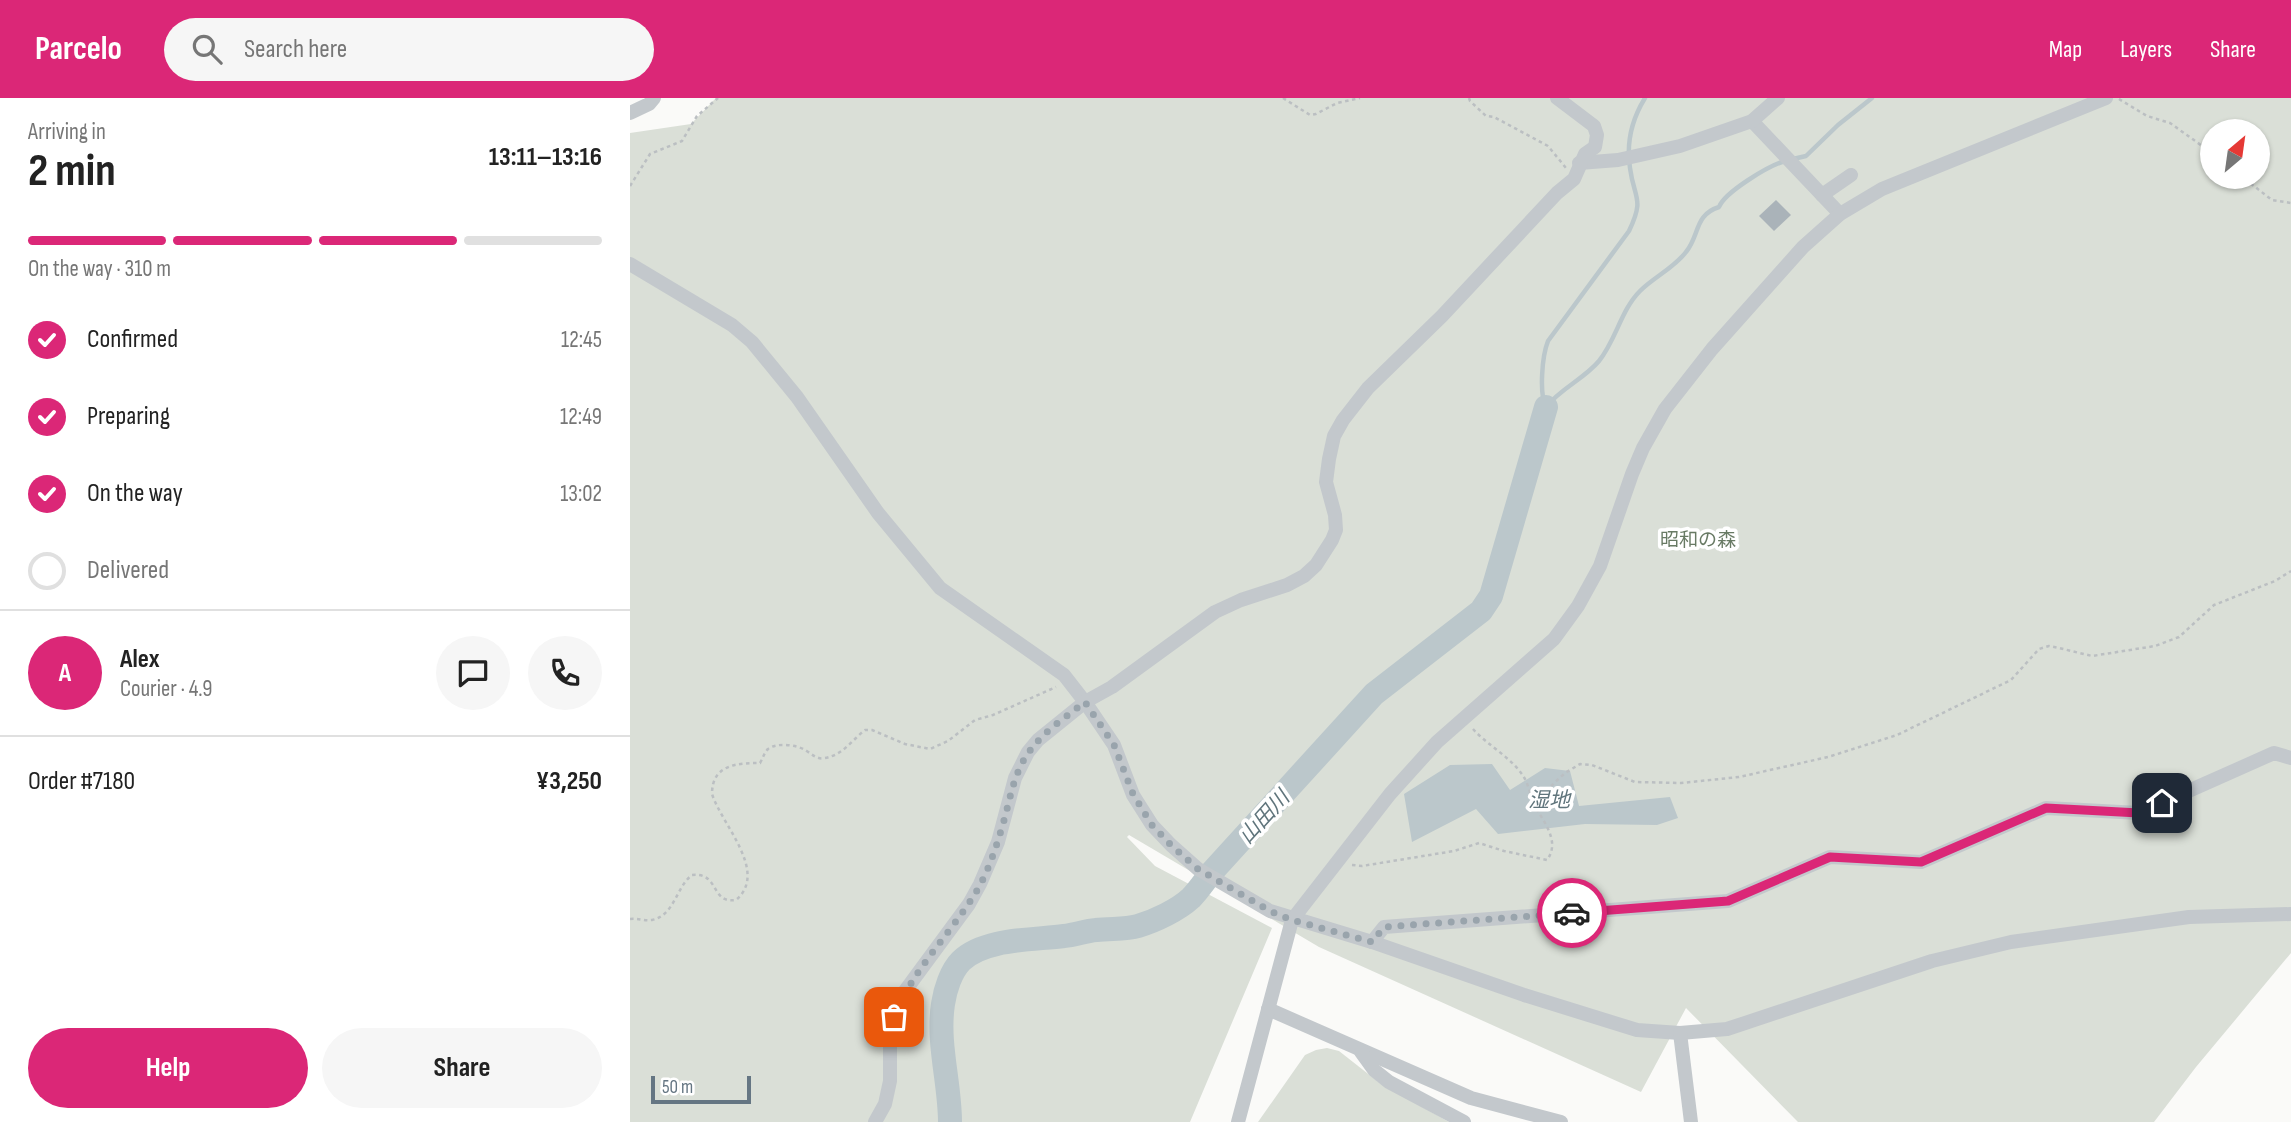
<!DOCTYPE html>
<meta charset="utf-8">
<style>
body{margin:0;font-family:"Sofia Sans Condensed","Noto Sans JP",sans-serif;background:#f6f6f6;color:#222;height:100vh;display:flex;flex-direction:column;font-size:26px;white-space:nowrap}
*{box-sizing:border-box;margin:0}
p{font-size:23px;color:#767676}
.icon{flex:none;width:38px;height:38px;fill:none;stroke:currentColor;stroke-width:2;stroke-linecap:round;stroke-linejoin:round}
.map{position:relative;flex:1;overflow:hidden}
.details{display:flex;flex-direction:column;background:#fff;width:630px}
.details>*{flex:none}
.needle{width:46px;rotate:29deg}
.fabs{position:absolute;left:1570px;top:21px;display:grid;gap:14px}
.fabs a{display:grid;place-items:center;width:70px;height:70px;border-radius:50%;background:#fff;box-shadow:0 2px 5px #0004;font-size:35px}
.scale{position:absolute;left:21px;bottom:18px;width:100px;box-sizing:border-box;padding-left:7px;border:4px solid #657683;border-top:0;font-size:19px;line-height:24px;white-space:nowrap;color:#657683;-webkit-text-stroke:5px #fff;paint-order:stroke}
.pin{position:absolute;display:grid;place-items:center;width:60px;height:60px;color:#fff;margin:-30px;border-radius:14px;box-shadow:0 4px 10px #0006}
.courier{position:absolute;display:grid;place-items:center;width:70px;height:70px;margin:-35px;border:5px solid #db2777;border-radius:50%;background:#fff;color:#222;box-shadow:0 2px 9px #0007}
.head em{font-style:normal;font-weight:700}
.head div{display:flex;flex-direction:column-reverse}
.head{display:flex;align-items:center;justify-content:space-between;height:119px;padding:0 28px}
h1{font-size:46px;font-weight:700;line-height:52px}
.bar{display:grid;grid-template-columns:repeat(4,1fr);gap:10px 7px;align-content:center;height:84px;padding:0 28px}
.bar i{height:9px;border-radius:5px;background:#e0e0e0}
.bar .on{background:#db2777}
.bar p{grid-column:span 4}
.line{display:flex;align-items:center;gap:18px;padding:0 28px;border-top:2px solid #e0e0e0}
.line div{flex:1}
.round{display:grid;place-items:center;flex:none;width:74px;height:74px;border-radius:37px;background:#f6f6f6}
ol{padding:0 28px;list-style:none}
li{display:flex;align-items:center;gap:21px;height:77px}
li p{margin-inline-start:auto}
li .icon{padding:7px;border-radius:50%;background:#db2777;color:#fff;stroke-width:4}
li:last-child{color:#767676}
li i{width:38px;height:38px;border:4px solid #e0e0e0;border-radius:50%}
.action{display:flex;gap:14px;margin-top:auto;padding:14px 28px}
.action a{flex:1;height:80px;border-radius:42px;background:#db2777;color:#fff;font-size:28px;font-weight:700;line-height:80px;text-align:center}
.action a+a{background:#f6f6f6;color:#222}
header{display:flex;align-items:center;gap:42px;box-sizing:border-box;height:98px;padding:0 35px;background:#db2777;color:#fff}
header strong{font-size:33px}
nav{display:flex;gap:38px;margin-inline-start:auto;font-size:24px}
.search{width:490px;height:63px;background:#f6f6f6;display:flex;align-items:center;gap:18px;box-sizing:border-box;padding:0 24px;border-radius:38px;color:#767676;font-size:26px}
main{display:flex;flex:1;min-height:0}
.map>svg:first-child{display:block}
.green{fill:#dadfd7;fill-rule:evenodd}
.water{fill:#bbc7cb}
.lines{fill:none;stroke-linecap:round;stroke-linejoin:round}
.stream{stroke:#bbc7cb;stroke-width:4.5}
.river{stroke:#bbc7cb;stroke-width:24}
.building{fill:#aab3b9}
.path{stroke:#bbbfc2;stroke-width:2.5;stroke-dasharray:3.5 3.5;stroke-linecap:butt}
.minor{stroke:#c3c8cc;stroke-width:14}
.done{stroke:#99a4ac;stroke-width:7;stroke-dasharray:0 12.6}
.route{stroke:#db2777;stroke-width:9}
.labels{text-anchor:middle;stroke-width:7;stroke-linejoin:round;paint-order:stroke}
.park-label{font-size:19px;fill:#687a64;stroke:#fff}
.water-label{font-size:21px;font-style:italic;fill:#60757c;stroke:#fff}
</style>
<header>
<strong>Parcelo</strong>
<div class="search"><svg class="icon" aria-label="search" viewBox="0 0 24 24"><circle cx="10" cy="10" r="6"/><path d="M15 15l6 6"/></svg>Search here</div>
<nav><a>Map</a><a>Layers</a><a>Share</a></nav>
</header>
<main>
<section class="details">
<div class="head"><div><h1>2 min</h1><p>Arriving in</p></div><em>13:11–13:16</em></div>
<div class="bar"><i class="on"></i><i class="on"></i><i class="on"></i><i></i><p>On the way · 310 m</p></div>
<ol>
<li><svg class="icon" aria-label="check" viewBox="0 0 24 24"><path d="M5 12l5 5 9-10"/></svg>Confirmed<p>12:45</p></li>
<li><svg class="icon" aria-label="check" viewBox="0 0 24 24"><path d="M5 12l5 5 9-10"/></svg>Preparing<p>12:49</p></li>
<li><svg class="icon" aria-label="check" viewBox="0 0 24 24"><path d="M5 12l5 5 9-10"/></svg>On the way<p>13:02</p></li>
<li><i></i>Delivered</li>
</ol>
<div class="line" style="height:126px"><b class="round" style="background:#db2777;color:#fff">A</b><div><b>Alex</b><p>Courier · 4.9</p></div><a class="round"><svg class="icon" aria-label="chat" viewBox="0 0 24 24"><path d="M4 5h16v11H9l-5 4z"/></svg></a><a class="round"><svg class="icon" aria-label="phone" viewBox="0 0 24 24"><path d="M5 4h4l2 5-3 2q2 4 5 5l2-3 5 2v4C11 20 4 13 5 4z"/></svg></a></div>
<div class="line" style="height:91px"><div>Order #7180</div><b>¥3,250</b></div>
<div class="action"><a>Help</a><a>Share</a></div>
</section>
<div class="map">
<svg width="1661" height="1024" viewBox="0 0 1661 1024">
<rect width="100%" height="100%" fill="#fafaf8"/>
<g class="green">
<path d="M 86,0 L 1661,0 L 1661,855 L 1566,969 L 1524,1024 L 1168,1024 L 1056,910 L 1011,994 L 689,849 L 499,737 L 497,739 L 525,768 L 642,830 L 560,1024 L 0,1024 L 0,35 L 61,26 ZM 1582,33 L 1628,33 L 1628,79 L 1582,79 Z"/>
<polygon points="697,950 709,953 751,986 819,1024 628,1024 675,957 686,952"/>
</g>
<polygon class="water" points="862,666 880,692 915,670 940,673 949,708 1040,699 1048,720 1027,727 955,726 868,736 846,711 782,744 774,696 820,667"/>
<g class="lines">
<g class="stream">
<path d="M 1015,0 C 1002,21 996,44 1000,70 C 1004,101 1015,100 999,133 L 918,243 C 912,258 909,296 916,309 C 931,290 954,281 969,263 C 986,242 991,212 1010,193 C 1024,179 1044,170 1056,154 C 1070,137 1064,117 1089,109 C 1095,94 1138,68 1155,63"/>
<polyline points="1163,61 1176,58 1208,27 1242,0"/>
</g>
<path class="river" d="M 320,1024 C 320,985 307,945 313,906 C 315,892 321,873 331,863 C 354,840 405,842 434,838 C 445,837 455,833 466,832 C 480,830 495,832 508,828 C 525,823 548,812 561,800 C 568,793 574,784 581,775 L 744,596 L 851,513 L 861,498 L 916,309"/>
</g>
<polygon class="building" points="1146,102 1161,117 1144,133 1129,118"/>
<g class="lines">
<g class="path">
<polyline points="653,0 680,17 686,16 707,5 730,0"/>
<polyline points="839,0 840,3 856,18 864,19 918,48 936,70"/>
<polyline points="1489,1 1517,18 1540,25 1582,55"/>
<polyline points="1619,79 1620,85 1642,102 1661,105"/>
<polyline points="0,88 20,56 52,43 67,18 88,0"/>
<path d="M 843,631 C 858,648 886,662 896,683 C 899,690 901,698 903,705"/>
<path d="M 722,767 L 732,768 L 824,753 L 849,745 L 874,753 L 917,762 C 931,743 913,723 903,705 L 935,675 L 950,666 L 962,667 L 1005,684 L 1051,685 L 1109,679 L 1198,659 L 1267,637 L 1381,582 L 1409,551 L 1419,548 L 1429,550 L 1462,558 L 1525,548 L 1549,539 L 1584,507 L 1645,483 L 1661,473"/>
<path d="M 0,821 C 8,820 14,823 22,822 C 45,817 46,789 62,777 C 90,774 80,806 106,802 C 139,774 92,727 82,696 C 82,666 108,665 130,665 C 133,660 134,655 138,651 C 147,644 167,647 175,652 C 182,656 187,662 195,660 C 213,657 222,642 235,632 L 242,632 L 275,646 L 300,651 L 318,643 L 345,622 L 363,617 L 426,589"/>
</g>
<g class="minor">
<polyline points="0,15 19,6 24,0"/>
<polyline points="1122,23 1210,116"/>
<polyline points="949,65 988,62 1050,48 1122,23 1148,0"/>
<polyline points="1192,97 1221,77"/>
<polyline points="0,166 102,227 122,244 167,299 248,415 310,490 434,577 455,604 484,647 503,697 522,727 541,747 568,771 640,813 742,844 894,897 1007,932 1050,935 1097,931 1302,863 1381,844 1559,819 1661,816"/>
<polyline points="742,844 754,829 1098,803 1200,759 1291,764 1416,710 1509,715 1644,655 1661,660"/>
<polyline points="638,911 841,1000 931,1024"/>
<polyline points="1050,935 1061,1024"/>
<polyline points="731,954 744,972 759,984 834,1024"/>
<polyline points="245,1024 255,1006 260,983 260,934 272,897 339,806 350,786 368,744 385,680 398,654 408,642 455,604 482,589 585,514 611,502 657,487 674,478 686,467 702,442 706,432 705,417 696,384 699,361 704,338 713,322 738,290 812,218 927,95 944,81 955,56 965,49 967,37 964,28 927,0"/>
<polyline points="608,1024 662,822 760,696 807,644 924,541 948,508 970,468 1002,376 1013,350 1035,311 1082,251 1173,149 1210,116 1252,91 1476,0"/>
</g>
</g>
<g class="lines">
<path class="done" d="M 264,919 C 283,870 323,834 349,789 C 361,767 368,743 375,719 C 381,696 385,673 399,654 C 413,634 436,619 455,604 L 484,647 L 503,696 L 522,727 L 541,747 L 568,771 L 640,813 L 662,822 L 742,844 L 754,829 L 942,815"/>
<polyline class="route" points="942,815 1098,803 1200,759 1291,764 1416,710 1509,715 1532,705"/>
</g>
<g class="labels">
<g class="park-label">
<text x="1068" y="448">昭和の森</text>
</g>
<g class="water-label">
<text x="919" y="709">湿地</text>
<text transform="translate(634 719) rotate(-48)" y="7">山田川</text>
</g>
</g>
</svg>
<div class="fabs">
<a><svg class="needle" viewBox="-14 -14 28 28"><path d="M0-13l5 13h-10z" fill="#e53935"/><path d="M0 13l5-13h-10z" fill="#767676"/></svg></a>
</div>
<div class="scale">50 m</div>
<div class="pin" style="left:264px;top:919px;background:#ea580c"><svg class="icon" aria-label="bag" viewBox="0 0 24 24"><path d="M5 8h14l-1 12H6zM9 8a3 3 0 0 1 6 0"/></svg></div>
<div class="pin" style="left:1532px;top:705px;background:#1f2937"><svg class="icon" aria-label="home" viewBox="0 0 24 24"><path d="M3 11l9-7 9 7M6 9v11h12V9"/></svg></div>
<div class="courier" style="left:942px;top:815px"><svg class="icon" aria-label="car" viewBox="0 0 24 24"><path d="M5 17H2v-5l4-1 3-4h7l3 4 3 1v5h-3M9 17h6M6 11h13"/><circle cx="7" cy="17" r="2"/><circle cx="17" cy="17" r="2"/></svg></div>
</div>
</main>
